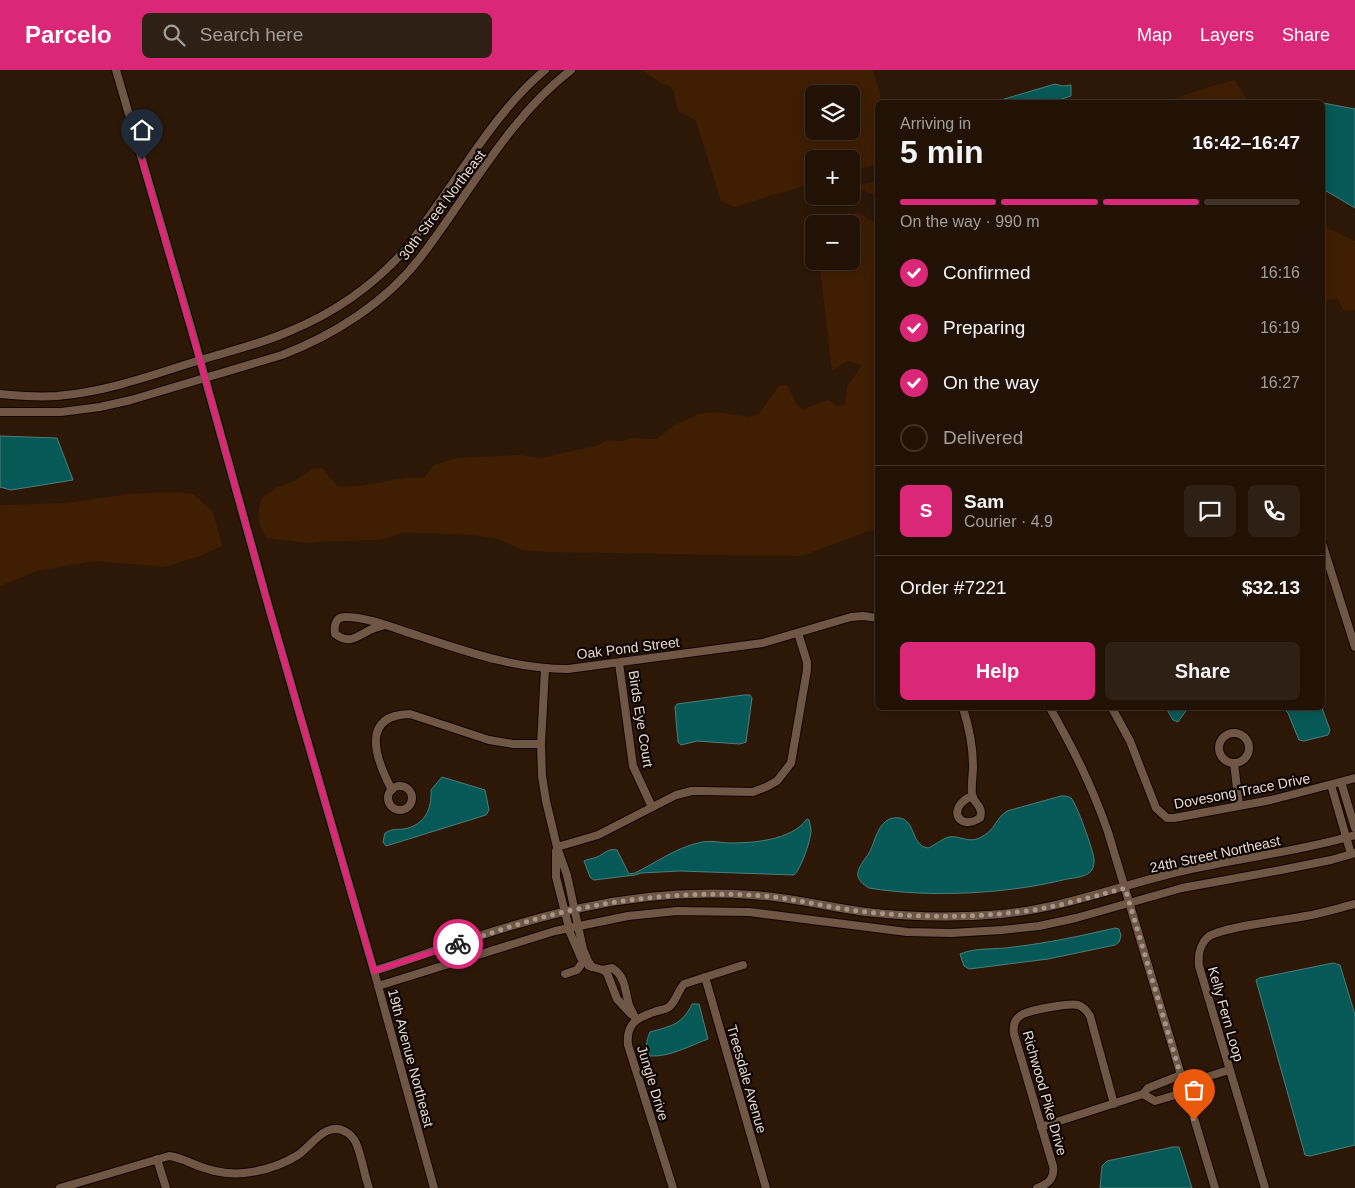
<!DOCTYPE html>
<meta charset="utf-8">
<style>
body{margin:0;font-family:Helvetica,sans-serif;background:#2e2014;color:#f1f3f6;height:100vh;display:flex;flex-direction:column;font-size:19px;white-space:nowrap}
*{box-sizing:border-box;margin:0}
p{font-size:16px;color:#a29e9b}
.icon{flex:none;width:28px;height:28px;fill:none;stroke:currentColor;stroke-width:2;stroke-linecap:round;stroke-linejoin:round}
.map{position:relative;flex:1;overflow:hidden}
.panel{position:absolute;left:875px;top:30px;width:450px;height:610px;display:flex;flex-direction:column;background:#221206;border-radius:8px;box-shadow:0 2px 12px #0003,0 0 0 1px #3f3228}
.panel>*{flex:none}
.controls{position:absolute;left:805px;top:15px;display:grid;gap:10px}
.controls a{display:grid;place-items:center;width:55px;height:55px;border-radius:8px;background:#221206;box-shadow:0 2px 12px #0003,0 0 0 1px #3f3228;font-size:25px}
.pin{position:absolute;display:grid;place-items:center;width:42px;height:42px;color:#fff;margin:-51px -21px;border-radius:50% 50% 50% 0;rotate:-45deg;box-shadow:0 0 5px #0007}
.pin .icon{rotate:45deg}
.courier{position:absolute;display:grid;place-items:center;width:50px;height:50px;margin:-25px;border:4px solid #db2777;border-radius:50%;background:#fff;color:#222;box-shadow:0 1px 6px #0007}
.headline em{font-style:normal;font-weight:800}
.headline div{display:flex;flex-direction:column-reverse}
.headline{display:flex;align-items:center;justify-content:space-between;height:85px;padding:0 25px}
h1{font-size:32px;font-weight:800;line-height:38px}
.bar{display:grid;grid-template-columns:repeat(4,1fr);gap:8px 5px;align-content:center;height:60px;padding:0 25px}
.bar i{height:6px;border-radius:4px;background:#3f3228}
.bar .on{background:#db2777}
.bar p{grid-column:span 4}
.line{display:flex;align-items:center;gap:12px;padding:0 25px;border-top:1px solid #3f3228}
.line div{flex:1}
.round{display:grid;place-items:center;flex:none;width:52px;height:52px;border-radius:8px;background:#2e2014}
ol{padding:0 25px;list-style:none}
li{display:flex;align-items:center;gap:15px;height:55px}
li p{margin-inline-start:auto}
li .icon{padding:5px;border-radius:50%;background:#db2777;color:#fff;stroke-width:4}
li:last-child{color:#a29e9b}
li i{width:28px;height:28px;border:2px solid #3f3228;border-radius:50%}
.button{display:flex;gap:10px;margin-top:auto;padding:10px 25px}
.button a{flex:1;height:58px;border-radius:8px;background:#db2777;color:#fff;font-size:20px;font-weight:800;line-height:58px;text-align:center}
.button a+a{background:#2e2014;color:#f1f3f6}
header{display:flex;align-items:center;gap:30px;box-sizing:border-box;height:70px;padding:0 25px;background:#db2777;color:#fff}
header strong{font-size:24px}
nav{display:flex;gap:28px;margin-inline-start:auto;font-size:18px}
.search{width:350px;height:45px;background:#2e2014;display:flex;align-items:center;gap:12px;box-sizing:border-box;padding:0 18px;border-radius:8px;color:#a29e9b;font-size:19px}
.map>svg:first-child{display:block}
.green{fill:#3f1e02;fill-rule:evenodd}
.water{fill:#075957;stroke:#4a7f7b}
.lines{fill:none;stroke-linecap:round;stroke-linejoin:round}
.minor-casing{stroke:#140300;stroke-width:10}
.minor{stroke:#705745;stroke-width:8}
.done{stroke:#a79589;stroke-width:5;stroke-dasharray:0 9}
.route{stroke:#db2777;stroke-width:6}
.labels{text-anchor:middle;stroke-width:4.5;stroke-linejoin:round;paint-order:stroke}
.street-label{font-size:14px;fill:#e8d8cf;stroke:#0e0602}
</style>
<header>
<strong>Parcelo</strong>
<div class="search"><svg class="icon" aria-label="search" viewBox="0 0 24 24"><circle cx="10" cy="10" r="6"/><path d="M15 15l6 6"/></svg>Search here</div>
<nav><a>Map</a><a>Layers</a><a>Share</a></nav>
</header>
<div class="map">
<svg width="1355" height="1118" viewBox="0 0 1355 1118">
<rect width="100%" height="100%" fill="#2d1808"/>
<g class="green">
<path d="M 642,0 L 873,0 L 882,32 L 878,32 L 877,94 L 851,102 L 851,89 L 814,89 L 814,113 L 734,137 L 721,131 L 696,51 L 678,41 L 674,22 L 669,15 L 664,15 ZM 814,24 L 851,24 L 851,61 L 814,61 Z"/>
<polygon points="1235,10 1246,29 1246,32 1165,32 1209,17"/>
<path d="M 877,111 L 877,127 C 871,122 862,122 857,116 Z"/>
<path d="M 856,142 L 877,153 L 877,458 L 801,486 L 547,482 L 523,480 L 498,469 L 474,465 L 404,462 L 380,470 L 327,471 L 308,473 L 267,468 C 257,452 257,448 261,429 L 276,418 L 297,410 L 311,399 L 322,398 L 337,416 C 367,420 395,405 424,408 L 434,395 L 457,388 L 519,385 L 540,388 L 596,376 L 607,370 L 623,371 L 633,368 L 657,369 L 673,356 L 698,344 L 717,342 L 749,347 L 759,344 L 779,316 L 787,315 L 797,335 L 803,339 L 828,330 L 837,336 L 844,335 L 846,328 L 847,317 L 862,295 L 847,291 L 832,301 L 819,191 L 851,191 L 851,154 L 838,154 Z"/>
<polygon points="1323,156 1355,171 1355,240 1344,241 1337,228 1323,232"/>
<polygon points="173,422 193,424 213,442 222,476 200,486 164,497 93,491 37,501 0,516 0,435 66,433 129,424"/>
</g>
<g class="water">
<polygon points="1055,14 1063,16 1071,15 1071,26 1053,32 994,32"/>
<polygon points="1323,33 1355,39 1355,138 1323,119"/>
<polygon points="0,366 57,368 73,410 11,420 0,417"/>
<polygon points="744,625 750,625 752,628 746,672 740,674 697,671 681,675 678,672 675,637 677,634"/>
<polygon points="1166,638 1188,638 1178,652 1173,650"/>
<polygon points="1283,638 1322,638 1330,660 1328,665 1304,671 1299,670 1288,643"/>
<path d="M 442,707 L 485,720 L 489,740 L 486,745 L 386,776 L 383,772 L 385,763 C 394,758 395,760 404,759 C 425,755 432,739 431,720 Z"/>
<path d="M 1061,726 C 1065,726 1068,726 1071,728 C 1077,734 1093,780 1094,789 C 1094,794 1094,799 1089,803 C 1084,807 1074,808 1067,809 C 1008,824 929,828 869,818 C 849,806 860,797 869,783 C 876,771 878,745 900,748 C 913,750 912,768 921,775 C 923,777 925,777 928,778 C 934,776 943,768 949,767 C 961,765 969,775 983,766 C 995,760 996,748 1007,741 Z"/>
<path d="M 807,749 L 809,750 C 810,754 811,758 811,762 C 810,772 801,799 794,805 L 680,801 L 641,803 L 635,805 L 594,810 L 590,807 L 584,791 C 588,789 592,789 597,787 C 604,784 608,778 617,780 L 629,804 L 635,803 C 655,793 676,778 698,773 C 708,770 718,772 728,773 C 752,773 791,771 807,749 Z"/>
<path d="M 1115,858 L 1119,859 L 1121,866 L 1119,872 L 1115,875 L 1048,889 L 969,899 L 964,896 L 960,884 C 976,877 996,880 1013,877 C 1048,873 1081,866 1115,858 Z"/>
<polygon points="1333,893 1340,895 1355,945 1355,1075 1310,1086 1305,1085 1256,910 1259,908"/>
<path d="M 692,934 L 699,934 L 708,969 C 689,976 670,987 650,986 C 645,978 646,971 650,962 C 671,956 682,955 692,934 Z"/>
<polygon points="1173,1077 1179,1077 1192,1118 1100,1118 1102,1096 1107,1091"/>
</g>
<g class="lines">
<g class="minor-casing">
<g id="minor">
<polyline points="116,0 192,261 269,538 374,901 434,1118"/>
<path d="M 0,324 C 19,326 38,327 57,326 C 106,322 153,305 200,290 C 230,281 261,274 290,261 C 334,243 374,215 406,179 C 414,169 421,158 428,148 C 464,99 498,39 545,0"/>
<path d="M 0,342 L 61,342 L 100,337 L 131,330 L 282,285 C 334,265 385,233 420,188 C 468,126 508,48 571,0"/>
<polyline points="1322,473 1355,577"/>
<path d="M 384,555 C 379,557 373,558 368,561 C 355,568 349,574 335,564 C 334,556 335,547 345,547 C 369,547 396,559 419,566 C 468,582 515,599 568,599 L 763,573 L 851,547 L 863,546 L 878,548"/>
<polyline points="619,593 633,696 652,737"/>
<polyline points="545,599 541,674 542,706 546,731 557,777 567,805 583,879 588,891 592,897"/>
<path d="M 963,638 C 969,657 973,675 973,696 C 973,705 971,715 972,724 C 973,734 984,735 980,748 C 958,762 946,737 972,726"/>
<path d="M 1050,638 C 1074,680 1092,716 1108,762 L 1215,1118"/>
<polyline points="1112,638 1130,671 1156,738 1167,748 1174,748 1271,730 1355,708"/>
<circle cx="1234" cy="678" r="15"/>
<polyline points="1234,693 1239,735"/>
<polyline points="1341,712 1355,758"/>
<polyline points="1331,715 1351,784"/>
<circle cx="400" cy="728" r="12"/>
<path d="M 392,720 C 376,690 359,645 410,644 L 489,670 L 513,674 L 541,674"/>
<polyline points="557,777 598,765 676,725 692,721 703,721 753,722 766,717 777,711 791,693 807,600 807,592 798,563"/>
<polyline points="556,781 556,807 569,858"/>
<polyline points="568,858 581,888"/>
<path d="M 589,896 L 603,900 L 612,898 C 626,906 625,922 629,935 C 631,940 634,945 636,950"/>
<polyline points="603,900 607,903 617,929 631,944"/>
<path d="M 374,901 C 441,879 508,854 576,839 C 633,826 694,821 752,825 C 790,827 828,837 866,842 C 911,847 957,848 1002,844 C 1063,838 1119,816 1178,802 C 1237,788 1297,782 1355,765"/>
<polyline points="565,904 577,900 583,892"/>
<polyline points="705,907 766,1118"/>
<polyline points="378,916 555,861 628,846 677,841 749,842 907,862 951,863 1002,860 1039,856 1076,848 1182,818 1281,800 1331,790 1355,783"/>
<polyline points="1184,1014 1229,1000"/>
<polyline points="1143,1024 1155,1031 1186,1022"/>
<polyline points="1041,1057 1143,1024 1148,1018 1181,1005"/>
<polyline points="157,1089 166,1118"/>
<path d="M 60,1118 L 169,1086 C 177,1087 184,1090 191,1093 C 207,1100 226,1105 244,1103 C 263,1101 282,1095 298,1085 C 312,1075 327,1050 346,1062 C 350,1064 354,1069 356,1073 C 362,1087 364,1104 369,1118"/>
<path d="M 673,1118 L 628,975 C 626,954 636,948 654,942 C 659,940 665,940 669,937 C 676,931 678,921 684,914 L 743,895"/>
<path d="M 1037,1118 C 1049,1114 1055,1108 1053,1096 L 1014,964 C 1013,957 1014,950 1020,946 C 1027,940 1069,933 1078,935 C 1084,937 1087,941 1090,946 L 1114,1034"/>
<path d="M 1265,1118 L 1199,896 C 1198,885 1199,875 1208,867 C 1220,857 1286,850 1306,846 C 1322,843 1339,838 1355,834"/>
</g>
</g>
<use href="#minor" class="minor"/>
</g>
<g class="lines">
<path class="done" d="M 458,874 C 497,861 537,847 578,839 C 634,827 693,822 751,825 C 790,827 828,838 867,842 C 922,848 978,848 1033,840 C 1064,835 1095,826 1125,818 L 1194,1050"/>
<polyline class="route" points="142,90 205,308 269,538 374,901 458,874"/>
</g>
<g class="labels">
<g class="street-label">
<text transform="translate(442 135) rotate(-53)" y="5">30th Street Northeast</text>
<text transform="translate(628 578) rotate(-7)" y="5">Oak Pond Street</text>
<text transform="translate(641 649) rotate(81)" y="5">Birds Eye Court</text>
<text transform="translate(1242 721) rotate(-11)" y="5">Dovesong Trace Drive</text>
<text transform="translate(1215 784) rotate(-12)" y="5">24th Street Northeast</text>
<text transform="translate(1226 944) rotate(74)" y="5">Kelly Fern Loop</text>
<text transform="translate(411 988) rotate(75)" y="5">19th Avenue Northeast</text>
<text transform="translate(747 1009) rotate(74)" y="5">Treesdale Avenue</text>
<text transform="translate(653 1013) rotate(73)" y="5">Jungle Drive</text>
<text transform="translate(1045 1023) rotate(74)" y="5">Richwood Pike Drive</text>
</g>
</g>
</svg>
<div class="controls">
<a><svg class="icon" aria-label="layers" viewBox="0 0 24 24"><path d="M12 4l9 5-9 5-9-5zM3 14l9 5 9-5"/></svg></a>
<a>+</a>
<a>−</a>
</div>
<div class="pin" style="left:1194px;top:1050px;background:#ea580c"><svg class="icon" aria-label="bag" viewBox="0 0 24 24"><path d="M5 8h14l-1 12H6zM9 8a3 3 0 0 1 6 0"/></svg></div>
<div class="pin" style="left:142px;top:90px;background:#1f2937"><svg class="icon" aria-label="home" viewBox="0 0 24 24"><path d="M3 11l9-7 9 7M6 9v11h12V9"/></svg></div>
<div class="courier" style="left:458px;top:874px"><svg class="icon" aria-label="bike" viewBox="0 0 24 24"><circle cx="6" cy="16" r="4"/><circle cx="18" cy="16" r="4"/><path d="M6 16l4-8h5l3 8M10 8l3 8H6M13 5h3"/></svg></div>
<section class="panel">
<div class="headline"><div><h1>5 min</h1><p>Arriving in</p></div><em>16:42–16:47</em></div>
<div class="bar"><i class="on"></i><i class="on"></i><i class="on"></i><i></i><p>On the way · 990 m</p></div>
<ol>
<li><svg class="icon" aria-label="check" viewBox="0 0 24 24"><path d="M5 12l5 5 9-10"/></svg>Confirmed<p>16:16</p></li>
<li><svg class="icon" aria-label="check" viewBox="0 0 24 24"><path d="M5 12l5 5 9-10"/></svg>Preparing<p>16:19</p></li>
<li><svg class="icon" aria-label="check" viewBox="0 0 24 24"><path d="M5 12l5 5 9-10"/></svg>On the way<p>16:27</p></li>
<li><i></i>Delivered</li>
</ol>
<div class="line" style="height:90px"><b class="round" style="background:#db2777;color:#fff">S</b><div><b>Sam</b><p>Courier · 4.9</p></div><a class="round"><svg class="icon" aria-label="chat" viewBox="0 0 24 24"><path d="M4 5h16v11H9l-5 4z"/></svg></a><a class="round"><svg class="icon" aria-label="phone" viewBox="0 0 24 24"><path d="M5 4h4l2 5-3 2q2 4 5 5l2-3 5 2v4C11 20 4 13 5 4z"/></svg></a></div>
<div class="line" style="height:65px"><div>Order #7221</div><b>$32.13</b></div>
<div class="button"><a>Help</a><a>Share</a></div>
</section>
</div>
